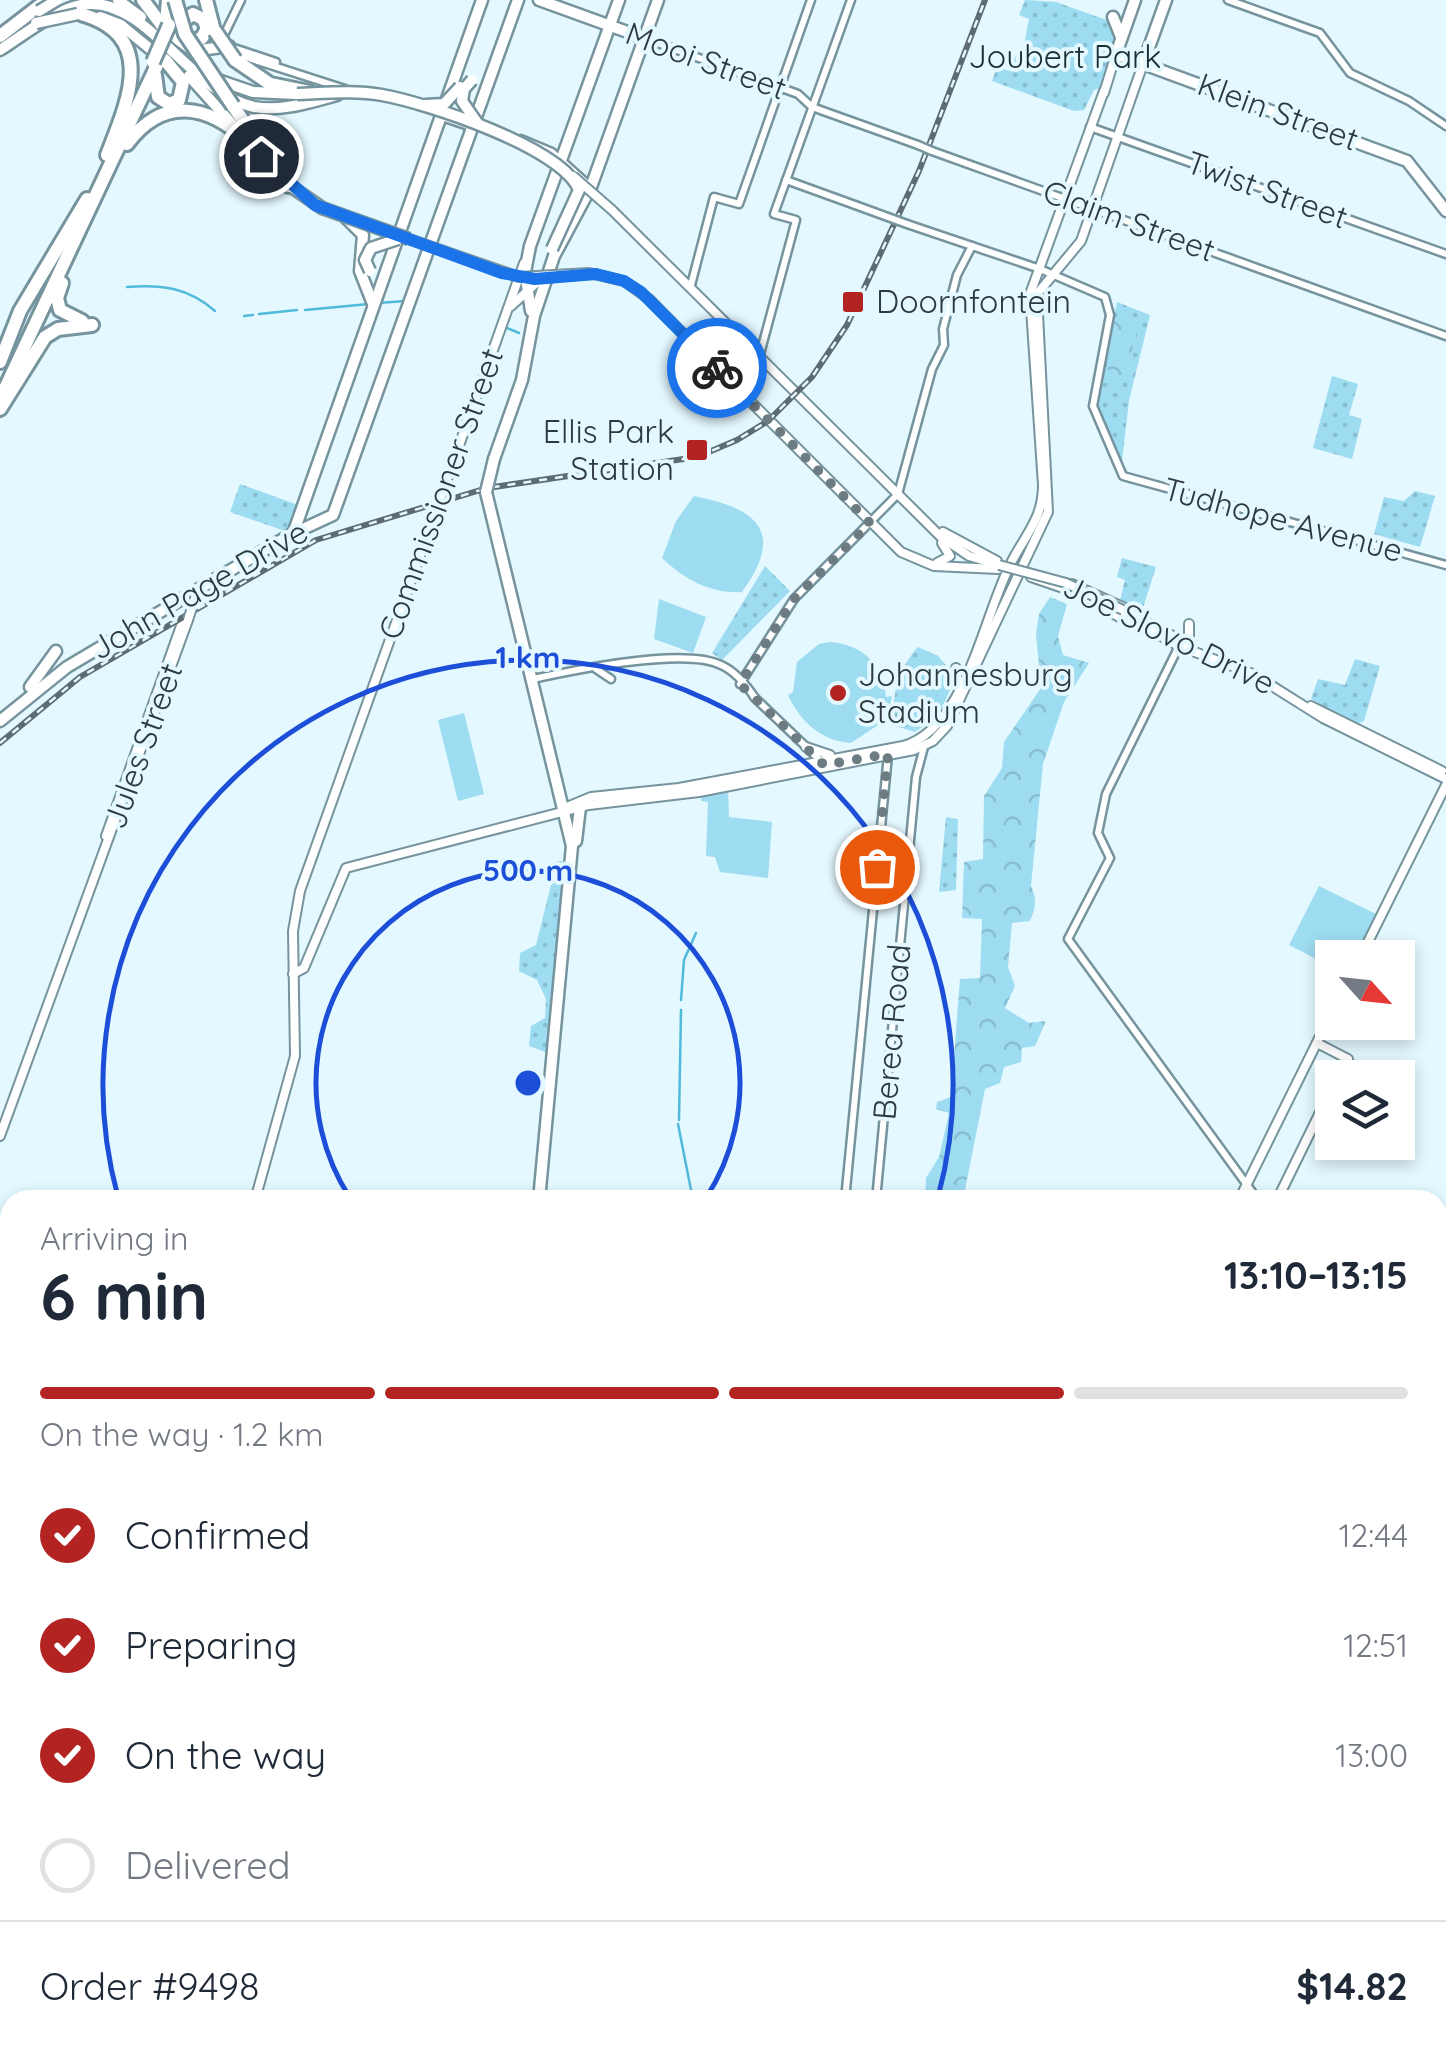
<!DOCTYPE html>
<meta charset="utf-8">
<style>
body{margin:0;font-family:Quicksand,sans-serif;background:#f2f2f3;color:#1f2937;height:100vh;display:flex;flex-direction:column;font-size:38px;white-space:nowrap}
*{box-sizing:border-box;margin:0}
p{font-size:32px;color:#747a83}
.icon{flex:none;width:55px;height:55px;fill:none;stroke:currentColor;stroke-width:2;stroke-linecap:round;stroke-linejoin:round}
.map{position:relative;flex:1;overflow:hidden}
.panel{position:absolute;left:0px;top:1190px;width:1448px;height:882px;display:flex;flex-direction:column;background:#fff;border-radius:30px 30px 0 0;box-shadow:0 5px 15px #0003}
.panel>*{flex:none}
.needle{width:65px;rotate:117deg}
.fabs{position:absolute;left:1315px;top:940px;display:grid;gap:20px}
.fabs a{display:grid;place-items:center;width:100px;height:100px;border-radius:0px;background:#fff;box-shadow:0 5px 15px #0003;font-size:50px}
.pin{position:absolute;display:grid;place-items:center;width:85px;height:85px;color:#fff;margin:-42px;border:5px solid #fff;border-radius:50%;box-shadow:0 2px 10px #0007}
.courier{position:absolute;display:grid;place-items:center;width:100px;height:100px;margin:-50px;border:8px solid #1a73e8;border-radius:50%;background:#fff;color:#222;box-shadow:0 2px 12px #0007}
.head em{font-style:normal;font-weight:700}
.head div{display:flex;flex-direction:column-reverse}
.head{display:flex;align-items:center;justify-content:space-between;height:170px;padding:0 40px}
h1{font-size:65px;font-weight:700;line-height:75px}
.bar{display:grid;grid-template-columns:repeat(4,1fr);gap:15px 10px;align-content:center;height:120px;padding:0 40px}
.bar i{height:12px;border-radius:8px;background:#e0e1e3}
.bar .active{background:#b32322}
.bar p{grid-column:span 4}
.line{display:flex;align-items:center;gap:25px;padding:0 40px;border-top:2px solid #e0e1e3}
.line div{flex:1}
ol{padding:0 40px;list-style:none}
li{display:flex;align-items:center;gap:30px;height:110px}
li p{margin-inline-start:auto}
li .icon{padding:10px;border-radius:50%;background:#b32322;color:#fff;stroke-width:4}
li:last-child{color:#747a83}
li i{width:55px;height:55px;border:5px solid #e0e1e3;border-radius:50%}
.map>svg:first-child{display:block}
.green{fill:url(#green-dots)}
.forest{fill:url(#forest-crowns)}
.pitch{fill:#9edcf1}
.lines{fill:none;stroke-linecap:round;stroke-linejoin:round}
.stream{stroke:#51bada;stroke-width:2.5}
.canal{stroke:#51bada;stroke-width:5}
.tertiary-casing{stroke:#75949e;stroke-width:11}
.secondary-casing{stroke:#75949e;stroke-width:12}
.primary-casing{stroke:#75949e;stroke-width:15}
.motorway-casing{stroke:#75949e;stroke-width:18}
.tertiary{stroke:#fff;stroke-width:6}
.secondary{stroke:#fff;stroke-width:8}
.primary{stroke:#fff;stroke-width:10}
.motorway{stroke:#fff;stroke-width:12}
.rail-casing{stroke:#5d6c72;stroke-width:6}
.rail{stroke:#e4f8ff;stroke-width:2.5;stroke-dasharray:8;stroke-linecap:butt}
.tertiary-bridge-casing{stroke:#75949e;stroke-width:11;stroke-linecap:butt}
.secondary-bridge-casing{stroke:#75949e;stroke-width:12;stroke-linecap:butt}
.primary-bridge-casing{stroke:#75949e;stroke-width:15;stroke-linecap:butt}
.motorway-bridge-casing{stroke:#75949e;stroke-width:18;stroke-linecap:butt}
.tertiary-bridge{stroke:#fff;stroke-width:6}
.secondary-bridge{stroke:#fff;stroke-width:8}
.primary-bridge{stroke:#fff;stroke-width:10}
.motorway-bridge{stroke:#fff;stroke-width:12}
.done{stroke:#6d7c82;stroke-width:10;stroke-dasharray:0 18}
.route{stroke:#1a73e8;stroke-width:12}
.ring{fill:none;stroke:#1d4ed8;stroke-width:5}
.poi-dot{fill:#b32322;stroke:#e4f8ff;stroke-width:4}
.labels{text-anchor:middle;stroke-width:8;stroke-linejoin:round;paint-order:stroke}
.park-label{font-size:32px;fill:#1a2d33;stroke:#e4f8ff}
.street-label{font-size:32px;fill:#2d3a3f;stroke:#e4f8ff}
.poi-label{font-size:32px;fill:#2d3a3f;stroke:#e4f8ff;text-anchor:start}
.centre{fill:#1d4ed8;stroke:#e4f8ff;stroke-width:5}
.ring-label{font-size:30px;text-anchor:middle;font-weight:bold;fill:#1d4ed8;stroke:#e4f8ff;stroke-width:8;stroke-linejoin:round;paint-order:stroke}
</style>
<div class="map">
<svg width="1446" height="2072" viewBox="0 0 1446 2072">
<defs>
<pattern id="green-dots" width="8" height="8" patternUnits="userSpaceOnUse" patternTransform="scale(2.5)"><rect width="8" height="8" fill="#9edcf1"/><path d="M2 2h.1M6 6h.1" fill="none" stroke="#88bed0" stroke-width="1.8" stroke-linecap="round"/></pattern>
<pattern id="forest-crowns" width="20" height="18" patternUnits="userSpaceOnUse" patternTransform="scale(2.5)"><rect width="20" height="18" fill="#9edcf1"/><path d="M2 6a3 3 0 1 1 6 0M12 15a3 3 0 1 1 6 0" fill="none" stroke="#88bed0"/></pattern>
</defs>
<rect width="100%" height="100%" fill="#e4f8ff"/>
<g class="green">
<polygon points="1025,0 1056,2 1112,22 1117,37 1100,88 1094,90 1084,110 1074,111 992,81 997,67 1010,71 1017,53 1023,50 1029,19 1019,15"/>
<polygon points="1117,302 1150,315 1129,401 1121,469 1096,405"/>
<polygon points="1332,376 1358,384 1349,415 1362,419 1352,459 1313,448"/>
<polygon points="240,484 298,505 288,532 230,512"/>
<polygon points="1415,491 1435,496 1420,547 1374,534 1384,497 1404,501"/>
<polygon points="1122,558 1156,567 1141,614 1120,600 1125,580 1117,577"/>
<polygon points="765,566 790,591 722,660 712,653"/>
<path d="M 918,647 L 938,656 L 956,677 L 938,716 L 915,732 L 899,727 C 886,703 900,666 918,647 Z"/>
<polygon points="1355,659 1380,666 1364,721 1357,724 1311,699 1318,679 1345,685"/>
<polygon points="946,817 958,819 956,890 939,892"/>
<polygon points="557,861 567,861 548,1053 529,1046 531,1026 545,1018 546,999 537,980 519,971 520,953 536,945"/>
<polygon points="0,1419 10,1419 10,1518 0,1536"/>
<polygon points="327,2062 327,2072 139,2072 134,2063"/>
<polygon points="614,2062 881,2063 877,2072 609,2072"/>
<polygon points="892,2063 892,2062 1066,2063 1061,2072 888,2072"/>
</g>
<g class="forest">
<path d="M 1122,309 L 1139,324 L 1125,376 L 1117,382 C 1097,367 1107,326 1122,309 Z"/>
<path d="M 1050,597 L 1067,604 L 1058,636 L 1063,655 L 1089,663 L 1064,702 L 1043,764 L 1031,886 C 1037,899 1036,907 1030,921 L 1012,923 L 1008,967 L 1015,986 L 1005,1008 L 1029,1023 L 1046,1021 L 1035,1046 L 1022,1048 L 1021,1062 L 1004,1067 L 1000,1083 L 985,1089 L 963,1200 L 925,1200 L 926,1178 L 939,1157 L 949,1113 L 936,1109 L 937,1102 L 951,1097 L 960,979 L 980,978 L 982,919 L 962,918 L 964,862 L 983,859 L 984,796 L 1002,768 L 1004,742 L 1041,688 L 1036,634 L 1039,614 Z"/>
</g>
<g class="pitch">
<path d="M 694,496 C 761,509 784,534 742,592 C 713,594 686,581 662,558 L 676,521 Z"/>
<polygon points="659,599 706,617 693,653 654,639"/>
<path d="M 830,642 C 862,644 884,665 886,697 L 892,696 L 886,725 L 878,725 L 851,743 C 822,741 800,722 788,695 L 793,692 L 797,662 L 819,644 Z"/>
<polygon points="927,651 938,656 947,668 927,720 914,722 900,717 895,703 910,662"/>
<polygon points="464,713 484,794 458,801 438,720"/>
<polygon points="728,788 729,817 772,822 768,878 720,872 715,857 706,856 708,802 701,801 701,795"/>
<polygon points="1319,886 1378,915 1357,957 1332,958 1332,967 1289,945"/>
</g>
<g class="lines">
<g class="stream">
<path d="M 127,287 C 162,284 189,288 215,311"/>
<polyline points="378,303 405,301"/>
<polyline points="305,310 369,304"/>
<polyline points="259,314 297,310"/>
<polyline points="244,316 253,315"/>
<polyline points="507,328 519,333"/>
<polyline points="681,1000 684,960 696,933"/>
<polyline points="679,1120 681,1010"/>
<polyline points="678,1124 693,1200"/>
<polyline points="1011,2072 1021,2062"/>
</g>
<g class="canal">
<polyline points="302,2062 312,2072"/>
<polyline points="605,2072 610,2062"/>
</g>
<g class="tertiary-casing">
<g id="tertiary">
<polyline points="1228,0 1320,33 1350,73 1409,101 1446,126"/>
<polyline points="644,38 798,94 812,107 918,145"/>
<polyline points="222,39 241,0"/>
<polyline points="231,47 276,62"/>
<polyline points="233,53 345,89"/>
<polyline points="439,116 474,128"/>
<polyline points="1090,127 1446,254"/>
<polyline points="521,139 552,152 591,187"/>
<polyline points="932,151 1446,336"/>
<polyline points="786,180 855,205"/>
<polyline points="907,224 1040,269 1105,297 1110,315 1093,406 1123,476 1446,565"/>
<polyline points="691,285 714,197 739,204 811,0"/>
<polyline points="731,383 760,354 796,220 774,214 851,0"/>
<polyline points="1181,642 1106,794 1098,833 1110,858 1068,939 1258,1200"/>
<polyline points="596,669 611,679"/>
<path d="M 533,679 C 574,670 685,647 721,665 C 735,671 747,686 755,698"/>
<polyline points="740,684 794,599 898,494 932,369 944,345 943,329 957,275 972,246"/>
<polyline points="754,697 824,764"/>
<polyline points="845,1200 888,755"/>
<polyline points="876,1200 916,777 924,747"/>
<polyline points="330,2072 330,2062"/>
</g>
</g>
<g class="secondary-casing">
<g id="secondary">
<polyline points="1104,93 1116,54"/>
<polyline points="612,210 941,537 969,556 999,565"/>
<polyline points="511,306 545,275"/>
<polyline points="711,362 901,552 934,566 998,569"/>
<polyline points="445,485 524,263"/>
<polyline points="943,532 997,561"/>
<polyline points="937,563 950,556 942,543"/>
<polyline points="1031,577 1069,590 1123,619"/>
<polyline points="1072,584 1127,609"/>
<polyline points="1125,611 1188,644"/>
<polyline points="1121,614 1179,646 1253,674 1323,718 1446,779"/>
<polyline points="1189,644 1189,624"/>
<polyline points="956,668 958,684"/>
<polyline points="1311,706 1442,771"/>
<polyline points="806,747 830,755"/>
<path d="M 563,813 L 567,807 L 591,797 L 679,788 L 903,746 C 966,729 984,614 1011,563 C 1025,535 1043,519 1043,485 L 1030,294 L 1104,91"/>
<polyline points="106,836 182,623"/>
<polyline points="1360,958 1446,785"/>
<polyline points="293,974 304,968 346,868 589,805 699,792 914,750 933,741 947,726 1048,512 1037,294 1081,241 1143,64"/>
<polyline points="1317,1043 1348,1059 1338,1078"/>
<polyline points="0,1136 188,620"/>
<polyline points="255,1200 295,1056 293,931 300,891 437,508"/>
<polyline points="1239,1200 1332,1012"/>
<polyline points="1277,1200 1332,1088"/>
<polyline points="127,2062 132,2072"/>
<polyline points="884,2072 888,2062"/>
</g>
</g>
<g class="primary-casing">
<g id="primary">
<polyline points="118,0 141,17"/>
<polyline points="539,0 644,38"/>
<polyline points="1135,0 1116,54 1407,161 1446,211"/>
<polyline points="100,17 121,25 160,57"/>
<polyline points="1113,17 1121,37"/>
<polyline points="177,39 193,51 229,46"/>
<path d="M 0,50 C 24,35 59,6 88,4 C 148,0 192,94 254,107 C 281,112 311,102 337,95"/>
<polyline points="1143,64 1166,0"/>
<polyline points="189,76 268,164"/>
<polyline points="215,79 253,92 296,94"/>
<polyline points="286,183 322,208"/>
<polyline points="346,218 363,235 360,271 373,304"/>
<polyline points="531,311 525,272 530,246 619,0"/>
<polyline points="494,459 522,380 534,316 554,256 591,187 658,0"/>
<polyline points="486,492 572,846 539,1200"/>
<polyline points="293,534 482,0"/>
<polyline points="30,687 56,651"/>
<polyline points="0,721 67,667 290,535 333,515 518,0"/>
<polyline points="576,841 580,807"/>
<polyline points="464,2072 465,2062"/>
</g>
</g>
<g class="motorway-casing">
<g id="motorway">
<polyline points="143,0 164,28"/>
<polyline points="206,0 213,27"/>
<path d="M 81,14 C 158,36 128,101 107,155"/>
<polyline points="166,23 168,0"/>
<polyline points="169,33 190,42 202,38 207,28 203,19 193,14 174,28"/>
<polyline points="0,36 47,0"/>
<polyline points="235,60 270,84 309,92"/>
<polyline points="155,75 158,97 169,104 179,100 183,82 165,60"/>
<polyline points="233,106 289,186"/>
<path d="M 127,144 C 163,96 207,104 247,141"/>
<polyline points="62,283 57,298 60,310 82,321"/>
<polyline points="0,362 20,311 87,199"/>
<polyline points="0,399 157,65"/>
<polyline points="0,409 45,337 58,329 92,325"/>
</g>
</g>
<use href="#tertiary" class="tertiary"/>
<use href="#secondary" class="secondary"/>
<use href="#primary" class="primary"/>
<use href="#motorway" class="motorway"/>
<g class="rail-casing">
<polyline id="rail" points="0,743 80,677 316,540 487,488 697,457 737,440 768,421 812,377 847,325 919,171 985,0"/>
</g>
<use href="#rail" class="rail"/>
<g class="tertiary-bridge-casing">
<g id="tertiary-bridge">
<polyline points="918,145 932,151"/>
<polyline points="855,205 907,224"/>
</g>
</g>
<g class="secondary-bridge-casing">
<g id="secondary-bridge">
<polyline points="573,176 612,210"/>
<polyline points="409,239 519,277 589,273 624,281 649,299 711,362"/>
<polyline points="437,508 445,485"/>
<polyline points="999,565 1066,583 1123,610"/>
<polyline points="188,620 196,595"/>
</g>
</g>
<g class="primary-bridge-casing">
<g id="primary-bridge">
<polyline points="39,11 57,0"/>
<polyline points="36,23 78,14"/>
<polyline points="472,80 464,89 462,101 478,124"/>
<path d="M 297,94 C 325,93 355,90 382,95 C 427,103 563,148 579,190 L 552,249"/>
<polyline points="425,105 444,104 460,87"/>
<polyline points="322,208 409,239"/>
<polyline points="370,271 365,260 371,248 398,239"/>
<polyline points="486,492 494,459"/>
</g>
</g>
<g class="motorway-bridge-casing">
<g id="motorway-bridge">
<polyline points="175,0 185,34 233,106"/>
<polyline points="215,31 235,60"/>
<polyline points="153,62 169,25"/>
</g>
</g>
<use href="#tertiary-bridge" class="tertiary-bridge"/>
<use href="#secondary-bridge" class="secondary-bridge"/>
<use href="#primary-bridge" class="primary-bridge"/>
<use href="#motorway-bridge" class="motorway-bridge"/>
</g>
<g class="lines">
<polyline class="done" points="717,368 870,523 794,599 740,684 824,765 888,754 877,867"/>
<polyline class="route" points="261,156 315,205 502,273 535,279 596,274 624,281 641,292 717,368"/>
</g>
<g class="ring">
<path d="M350 1198A212 212 0 1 1 706 1198"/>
<path d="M118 1197A425 425 0 1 1 938 1197"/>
</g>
<g class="poi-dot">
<rect x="841" y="290" width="24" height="24" rx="5"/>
<rect x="685" y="438" width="24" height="24" rx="5"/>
<circle cx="838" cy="693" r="10"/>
</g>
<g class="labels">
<g class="park-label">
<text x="1065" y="68">Joubert Park</text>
</g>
<g class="street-label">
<text transform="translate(706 61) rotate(20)" y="11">Mooi Street</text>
<text transform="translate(1278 112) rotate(20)" y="11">Klein Street</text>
<text transform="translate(1267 190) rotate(20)" y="11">Twist Street</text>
<text transform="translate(1129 221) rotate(20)" y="11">Claim Street</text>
<text transform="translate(441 494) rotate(-70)" y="11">Commissioner Street</text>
<text transform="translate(1283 520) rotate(15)" y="11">Tudhope Avenue</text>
<text transform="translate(199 590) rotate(-30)" y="11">John Page Drive</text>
<text transform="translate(1169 635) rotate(26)" y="11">Joe Slovo Drive</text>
<text transform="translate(143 746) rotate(-70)" y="11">Jules Street</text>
<text transform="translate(892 1032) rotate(-85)" y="11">Berea Road</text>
</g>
<g class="poi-label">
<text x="876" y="313">Doornfontein</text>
<text x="674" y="443" text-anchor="end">Ellis Park<tspan x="674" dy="37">Station</tspan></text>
<text x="858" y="686">Johannesburg<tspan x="858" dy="37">Stadium</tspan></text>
</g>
</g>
<circle cx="528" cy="1083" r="15" class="centre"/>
<g class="ring-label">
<text x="528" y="668">1 km</text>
<text x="528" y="881">500 m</text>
</g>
</svg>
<div class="fabs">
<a><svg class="needle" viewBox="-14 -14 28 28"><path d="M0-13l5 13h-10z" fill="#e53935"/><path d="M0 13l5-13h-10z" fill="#747a83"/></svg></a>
<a><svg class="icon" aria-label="layers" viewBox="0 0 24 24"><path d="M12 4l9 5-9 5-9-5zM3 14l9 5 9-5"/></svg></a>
</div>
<div class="pin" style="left:877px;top:867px;background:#ea580c"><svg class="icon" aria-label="bag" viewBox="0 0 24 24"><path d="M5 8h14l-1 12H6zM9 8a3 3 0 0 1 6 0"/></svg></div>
<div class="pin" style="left:261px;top:156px;background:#1f2937"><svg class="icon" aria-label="home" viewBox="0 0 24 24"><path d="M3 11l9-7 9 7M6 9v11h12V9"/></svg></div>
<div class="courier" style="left:717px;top:368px"><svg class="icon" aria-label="bike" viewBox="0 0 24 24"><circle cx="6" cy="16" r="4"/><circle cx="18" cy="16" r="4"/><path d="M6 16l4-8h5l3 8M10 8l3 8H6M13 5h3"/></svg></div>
<section class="panel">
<div class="head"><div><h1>6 min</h1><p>Arriving in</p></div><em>13:10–13:15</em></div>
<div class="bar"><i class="active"></i><i class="active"></i><i class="active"></i><i></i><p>On the way · 1.2 km</p></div>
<ol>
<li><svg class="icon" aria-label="check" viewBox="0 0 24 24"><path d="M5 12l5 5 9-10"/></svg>Confirmed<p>12:44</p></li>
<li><svg class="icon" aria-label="check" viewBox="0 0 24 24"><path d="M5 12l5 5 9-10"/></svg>Preparing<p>12:51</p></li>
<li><svg class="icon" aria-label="check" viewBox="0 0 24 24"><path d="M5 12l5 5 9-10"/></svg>On the way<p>13:00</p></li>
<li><i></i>Delivered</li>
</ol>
<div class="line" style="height:130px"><div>Order #9498</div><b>$14.82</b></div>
</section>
</div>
